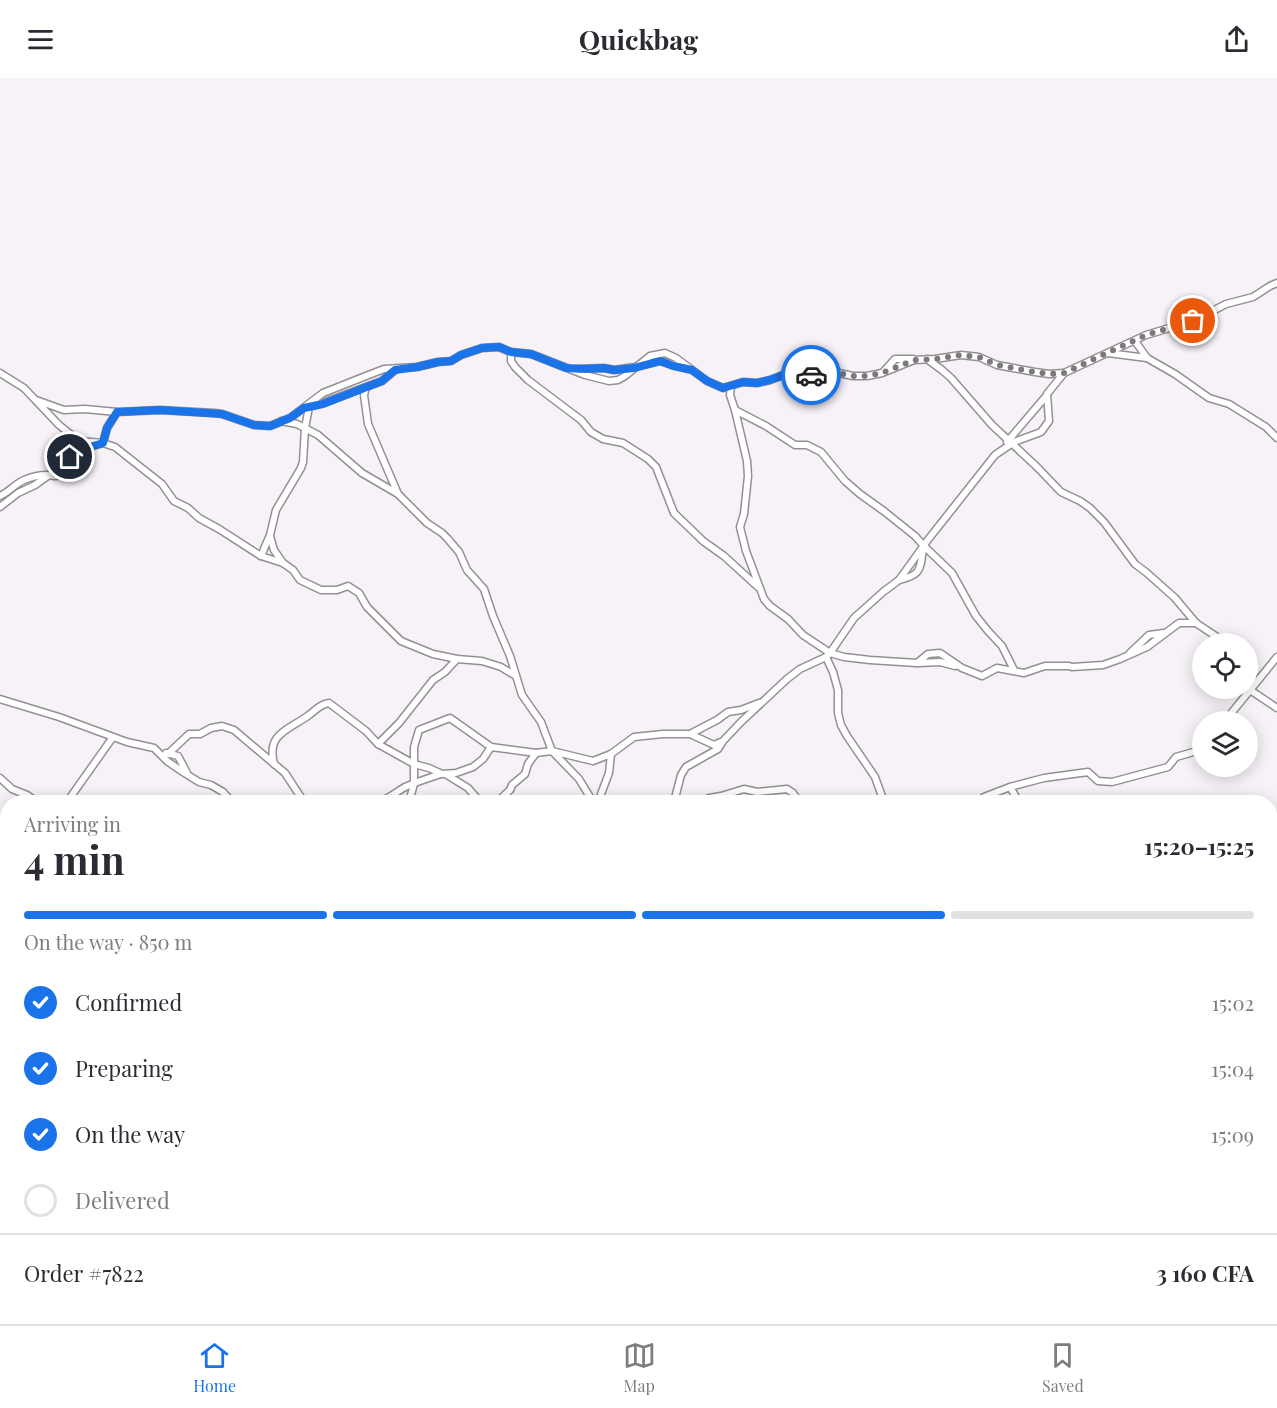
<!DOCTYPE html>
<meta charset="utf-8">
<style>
body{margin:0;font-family:"Playfair Display",serif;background:#f2f2f3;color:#2b2b33;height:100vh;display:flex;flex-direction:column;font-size:22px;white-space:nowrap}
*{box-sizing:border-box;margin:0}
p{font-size:20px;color:#7c7c81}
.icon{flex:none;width:33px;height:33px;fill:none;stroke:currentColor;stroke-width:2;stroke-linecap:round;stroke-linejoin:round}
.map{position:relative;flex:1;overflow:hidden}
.drawer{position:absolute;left:0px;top:717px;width:1278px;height:530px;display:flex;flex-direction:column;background:#fff;border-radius:24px 24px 0 0;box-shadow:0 3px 15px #0003}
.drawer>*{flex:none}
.controls{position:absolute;left:1192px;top:555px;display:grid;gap:12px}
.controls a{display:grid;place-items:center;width:66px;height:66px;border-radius:50%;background:#fff;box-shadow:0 3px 15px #0003;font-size:30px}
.pin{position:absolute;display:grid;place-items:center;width:51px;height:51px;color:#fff;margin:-26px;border:3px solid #fff;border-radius:50%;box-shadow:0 2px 6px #0007}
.courier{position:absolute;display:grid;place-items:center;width:60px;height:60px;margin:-30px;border:4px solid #1a73e8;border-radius:50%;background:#fff;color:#222;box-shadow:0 2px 8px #0007}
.summary em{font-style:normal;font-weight:700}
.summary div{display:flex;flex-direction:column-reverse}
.summary{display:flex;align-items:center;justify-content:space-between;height:102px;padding:0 24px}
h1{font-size:39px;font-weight:700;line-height:45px}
.bar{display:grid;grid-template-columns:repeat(4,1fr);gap:9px 6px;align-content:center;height:72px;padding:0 24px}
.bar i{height:8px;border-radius:4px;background:#e1e1e2}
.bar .on{background:#1a73e8}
.bar p{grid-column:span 4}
.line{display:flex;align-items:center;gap:15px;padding:0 24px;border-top:2px solid #e1e1e2}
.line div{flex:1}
ol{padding:0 24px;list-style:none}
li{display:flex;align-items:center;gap:18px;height:66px}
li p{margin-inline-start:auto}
li .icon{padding:6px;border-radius:50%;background:#1a73e8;color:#fff;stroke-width:4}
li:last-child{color:#7c7c81}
li i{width:33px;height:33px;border:3px solid #e1e1e2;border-radius:50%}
header{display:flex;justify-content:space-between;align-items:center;height:78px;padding:0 24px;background:#fff;font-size:27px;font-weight:700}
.tab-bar{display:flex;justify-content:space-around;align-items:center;height:84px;border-top:2px solid #e1e1e2;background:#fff;font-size:16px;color:#7c7c81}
.tab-bar a{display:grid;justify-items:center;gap:3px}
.tab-bar .on{color:#1a73e8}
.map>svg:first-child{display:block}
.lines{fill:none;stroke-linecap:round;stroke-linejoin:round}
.minor-casing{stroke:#948f94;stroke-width:9}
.minor{stroke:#fff;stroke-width:6}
.done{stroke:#7c787c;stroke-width:6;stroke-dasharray:0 10.8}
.route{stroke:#1a73e8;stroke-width:8}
</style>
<header><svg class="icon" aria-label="menu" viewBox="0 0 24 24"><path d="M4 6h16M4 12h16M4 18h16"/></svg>Quickbag<svg class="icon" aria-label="share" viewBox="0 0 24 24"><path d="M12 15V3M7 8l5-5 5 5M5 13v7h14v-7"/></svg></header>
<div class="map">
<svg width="1277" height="1246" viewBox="0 0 1277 1246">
<rect width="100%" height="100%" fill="#f7f2f7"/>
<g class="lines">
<g class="minor-casing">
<g id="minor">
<polyline points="1135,263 1147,280 1175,296 1209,320 1229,326 1266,349 1277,360"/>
<polyline points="511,274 511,283 515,289 528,302 581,342 591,354 603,361 623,365 648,381 656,389 674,435 703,463 724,478 758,509"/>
<polyline points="1108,275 1147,280"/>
<polyline points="927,281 942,292 951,300 992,347 1037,389 1061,414 1080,423 1090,430 1104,444 1135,486 1147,495 1175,520 1196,545"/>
<polyline points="575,291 604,290 614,292 635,289 660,283 688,291"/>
<polyline points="884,293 895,281 913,281"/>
<polyline points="0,295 24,310 59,347 79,363 103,365 115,369 162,406 174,423 188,430 199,440 219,451 261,478 283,485 293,492 300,502 321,512 337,512 348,508 359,515 367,529 401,563 433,576 457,581 482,583 501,589 516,598"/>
<polyline points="731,308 730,317 735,332 747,383 748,398 744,436 740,449 746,473 764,521 770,528 788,541 803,557 830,575 844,579 870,582 917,585 928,576 940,575 962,590 982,598 997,590 1024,595 1045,588 1069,588 1072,589 1103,587 1120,581 1147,569 1179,545 1196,545 1217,559 1222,566"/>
<polyline points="366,309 364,317 368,346 398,416 427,445 442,455 447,460 459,474 467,492 484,511 493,538 510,578 522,617 541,644 552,673 579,701 593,724"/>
<polyline points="36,322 64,332 85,331 117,334 160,332 214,335 222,336 254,347 270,348 290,340 323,315 366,298 384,291 417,289 438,284 451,283 461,277 482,270 499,269 511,274 531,276 585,297 609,303 618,302 625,298 650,278 665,275 676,280 707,303 723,310 743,304 757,305 770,302 786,296 806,297 839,295 853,298 867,298 882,295 914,282 935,281 961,277 979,279 997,287 1035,294 1049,296 1064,295"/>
<polyline points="308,329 323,325 382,303 395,292"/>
<polyline points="735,332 766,348 795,367 807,367 821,374 845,403 860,416 885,434 915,458 924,468 952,495 976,538 988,553 1002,568 1014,592"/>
<polyline points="281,343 297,346 318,357 362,395 398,416"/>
<polyline points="1007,364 1047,317"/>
<path d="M 0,418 C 9,414 15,406 24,402 C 31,399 39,397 47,397 C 50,397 53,398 56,398 C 72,393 72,368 70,356"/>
<polyline points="0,429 18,415 35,407 49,397 63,386 77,373 103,365 107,350 117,334"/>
<polyline points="270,458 274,472 283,485"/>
<polyline points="261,478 270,457 276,432 301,390 303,384 305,350 309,329"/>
<path d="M 899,502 C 921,497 920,492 923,471"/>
<polyline points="1130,575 1149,557 1164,555"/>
<polyline points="826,579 833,594 838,612 838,635 841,647 847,658 875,699 884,724"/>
<polyline points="918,585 940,584 955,588"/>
<polyline points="1248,596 1251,604 1250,612 1277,630"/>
<polyline points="0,621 59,639 127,664 154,670 167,683 183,694 199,704 211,707 223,714 232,724"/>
<polyline points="1224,644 1277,579"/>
<polyline points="690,656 717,642 728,634 741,632 759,625"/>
<polyline points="378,666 399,645 433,602 445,594 457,581"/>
<polyline points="166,675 178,678 187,695"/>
<polyline points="168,676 189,656 200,656 211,650 222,648 234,652 285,695 302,721 306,724"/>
<path d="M 274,686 C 266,655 289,652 309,637 C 316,632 320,626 329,625 L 366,653 L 378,666 L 414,686 L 429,690 L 442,696 L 456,695 L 473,689 L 483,681 L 491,669"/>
<polyline points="447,697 468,710 480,724"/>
<polyline points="0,700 12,711 27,717 37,724"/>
<polyline points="1010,709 1044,700 1088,694 1098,703 1112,704 1168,689 1176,679 1197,673 1203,668"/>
<polyline points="67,724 113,659"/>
<path d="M 375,724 C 390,721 393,716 405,709 C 416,704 429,700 441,696"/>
<polyline points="409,724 414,706 414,669 419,652 450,640 491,669 536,675 552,673 593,683 611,676 634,659 663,656 690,656 714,667 721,664"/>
<polyline points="497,724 510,712 512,707 525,696 528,686 536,675"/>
<polyline points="598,724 609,695 611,676"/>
<polyline points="674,724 681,697 686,689 718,671 723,663 741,644 787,601 800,591 826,579 830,575 854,540 883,514 899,502 927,463 995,377 1014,364 1041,354 1049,343 1047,316 1064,295 1146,257 1193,243 1226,226 1253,219 1270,208 1277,205"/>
<polyline points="702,724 709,720 721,718 744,711 757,714 787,711 793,715 799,724"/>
<polyline points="978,724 984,719 1010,709 1019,724"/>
<polyline points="1270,741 1274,737 1277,739"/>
<polyline points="1270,777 1277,783"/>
<polyline points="0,802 8,805"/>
<polyline points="1270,845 1277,850"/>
<polyline points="1270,888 1277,881"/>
<polyline points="1270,917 1277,921"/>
<polyline points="1270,1032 1277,1037"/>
<polyline points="0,1086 8,1083"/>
<polyline points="1270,1133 1277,1125"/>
<polyline points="119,1239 121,1246"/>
<polyline points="264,1239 272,1246"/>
<polyline points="424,1239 425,1246"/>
<polyline points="480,1239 482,1246"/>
<polyline points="712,1239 717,1246"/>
<polyline points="750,1239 752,1246"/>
<polyline points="984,1239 985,1246"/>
<polyline points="1097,1239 1099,1246"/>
<polyline points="1265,1239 1267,1246"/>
<polyline points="342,1246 354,1240 365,1239"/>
<polyline points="433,1246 434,1239"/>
<polyline points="585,1246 595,1239"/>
<polyline points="685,1246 689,1239"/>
<polyline points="836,1246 864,1239"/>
</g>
</g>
<use href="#minor" class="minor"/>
</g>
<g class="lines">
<polyline class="done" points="811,297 839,295 853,298 867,298 882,295 914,282 935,281 961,277 979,279 997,287 1035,294 1049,296 1064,295 1146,257 1193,243"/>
<polyline class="route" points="70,379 77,373 103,365 107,350 117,334 160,332 222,336 254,347 270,348 290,340 304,330 323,326 382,303 395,292 417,289 438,284 451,283 461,277 482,270 499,269 511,274 531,276 566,290 585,291 604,290 614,292 634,290 660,283 673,288 692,292 707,303 723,310 743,304 757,305 770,302 786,296 811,297"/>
</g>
</svg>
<div class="controls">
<a><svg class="icon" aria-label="locate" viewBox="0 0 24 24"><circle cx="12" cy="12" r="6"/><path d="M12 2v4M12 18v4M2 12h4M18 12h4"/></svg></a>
<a><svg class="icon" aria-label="layers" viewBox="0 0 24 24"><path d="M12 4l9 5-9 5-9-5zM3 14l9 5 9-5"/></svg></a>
</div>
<div class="pin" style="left:1193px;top:243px;background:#ea580c"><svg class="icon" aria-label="bag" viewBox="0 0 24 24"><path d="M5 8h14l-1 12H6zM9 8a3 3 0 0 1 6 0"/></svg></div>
<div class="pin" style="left:70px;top:379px;background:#1f2937"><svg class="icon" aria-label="home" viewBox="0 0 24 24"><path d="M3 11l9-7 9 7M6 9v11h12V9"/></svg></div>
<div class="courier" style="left:811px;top:297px"><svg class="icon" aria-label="car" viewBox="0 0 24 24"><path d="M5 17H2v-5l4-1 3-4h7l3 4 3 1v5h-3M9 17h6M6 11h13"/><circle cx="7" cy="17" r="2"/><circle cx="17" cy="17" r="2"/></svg></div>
<section class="drawer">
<div class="summary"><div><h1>4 min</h1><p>Arriving in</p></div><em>15:20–15:25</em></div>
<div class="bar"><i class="on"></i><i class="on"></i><i class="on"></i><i></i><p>On the way · 850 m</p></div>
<ol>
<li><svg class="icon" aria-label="check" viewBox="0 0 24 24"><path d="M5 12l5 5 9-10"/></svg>Confirmed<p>15:02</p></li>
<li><svg class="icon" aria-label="check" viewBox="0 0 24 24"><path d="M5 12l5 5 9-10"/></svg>Preparing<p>15:04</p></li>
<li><svg class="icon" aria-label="check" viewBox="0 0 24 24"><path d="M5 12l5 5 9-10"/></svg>On the way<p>15:09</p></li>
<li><i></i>Delivered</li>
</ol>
<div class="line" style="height:78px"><div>Order #7822</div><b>3 160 CFA</b></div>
</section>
</div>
<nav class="tab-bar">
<a class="on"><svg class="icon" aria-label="home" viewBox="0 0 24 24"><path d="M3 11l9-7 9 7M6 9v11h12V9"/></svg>Home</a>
<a><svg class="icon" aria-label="map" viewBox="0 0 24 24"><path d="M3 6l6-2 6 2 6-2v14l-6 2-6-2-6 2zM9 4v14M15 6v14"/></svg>Map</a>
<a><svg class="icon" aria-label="saved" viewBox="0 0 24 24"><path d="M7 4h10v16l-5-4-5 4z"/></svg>Saved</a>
</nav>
